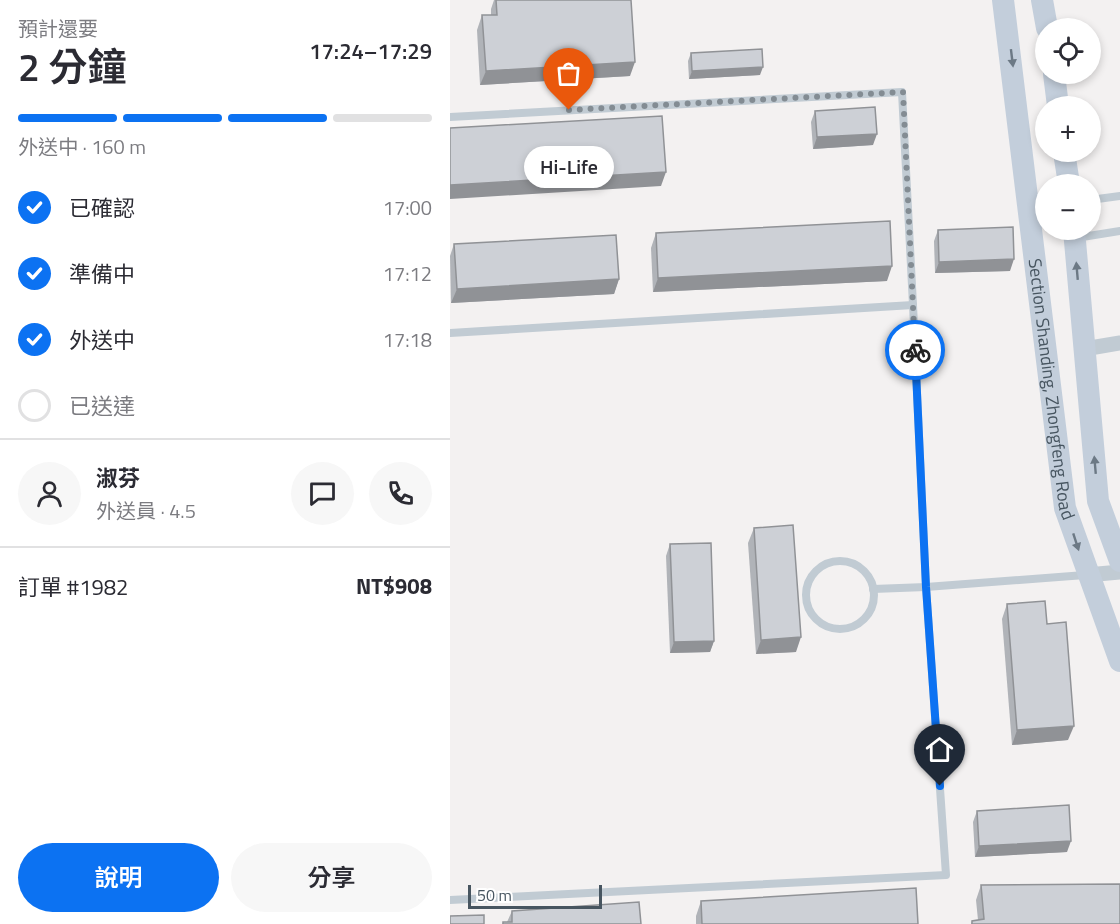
<!DOCTYPE html>
<html lang="zh-TW">
<meta charset="utf-8">
<style>
body{margin:0;font-family:"Titillium Web","Noto Sans TC",sans-serif;background:#f7f7f7;color:#2b2b33;height:100vh;display:flex;flex-direction:column;font-size:22px;white-space:nowrap}
*{box-sizing:border-box;margin:0}
p{font-size:20px;color:#7c7c81}
.icon{flex:none;width:33px;height:33px;fill:none;stroke:currentColor;stroke-width:2;stroke-linecap:round;stroke-linejoin:round}
.map{position:relative;flex:1;overflow:hidden}
.drawer{display:flex;flex-direction:column;background:#fff;width:450px}
.drawer>*{flex:none}
.controls{position:absolute;left:585px;top:18px;display:grid;gap:12px}
.controls a{display:grid;place-items:center;width:66px;height:66px;border-radius:50%;background:#fff;box-shadow:0 3px 9px #0003;font-size:30px}
.scale{position:absolute;left:18px;bottom:15px;width:134px;box-sizing:border-box;padding-left:6px;border:3px solid #475560;border-top:0;font-size:16px;line-height:21px;white-space:nowrap;color:#475560;-webkit-text-stroke:4px #fff;paint-order:stroke}
.pin{position:absolute;display:grid;place-items:center;width:51px;height:51px;color:#fff;margin:-62px -26px;border-radius:50% 50% 50% 0;rotate:-45deg;box-shadow:0 0 6px #0007}
.pin .icon{rotate:45deg}
.courier{position:absolute;display:grid;place-items:center;width:60px;height:60px;margin:-30px;border:4px solid #0c72f2;border-radius:50%;background:#fff;color:#222;box-shadow:0 2px 8px #0007}
.bubble{position:absolute;height:42px;border-radius:21px;background:#fff;box-shadow:0 3px 9px #0003;font-size:20px;font-weight:600;line-height:42px;text-align:center}
.head em{font-style:normal;font-weight:600}
.head div{display:flex;flex-direction:column-reverse}
.head{display:flex;align-items:center;justify-content:space-between;height:102px;padding:0 18px}
h1{font-size:39px;font-weight:600;line-height:45px}
.bar{display:grid;grid-template-columns:repeat(4,1fr);gap:9px 6px;align-content:center;height:72px;padding:0 18px}
.bar i{height:8px;border-radius:4px;background:#e1e1e2}
.bar .selected{background:#0c72f2}
.bar p{grid-column:span 4}
.line{display:flex;align-items:center;gap:15px;padding:0 18px;border-top:2px solid #e1e1e2}
.line div{flex:1}
.round{display:grid;place-items:center;flex:none;width:63px;height:63px;border-radius:32px;background:#f7f7f7}
ol{padding:0 18px;list-style:none}
li{display:flex;align-items:center;gap:18px;height:66px}
li p{margin-inline-start:auto}
li .icon{padding:6px;border-radius:50%;background:#0c72f2;color:#fff;stroke-width:4}
li:last-child{color:#7c7c81}
li i{width:33px;height:33px;border:3px solid #e1e1e2;border-radius:50%}
.action{display:flex;gap:12px;margin-top:auto;padding:12px 18px}
.action a{flex:1;height:69px;border-radius:36px;background:#0c72f2;color:#fff;font-size:24px;font-weight:600;line-height:69px;text-align:center}
.action a+a{background:#f7f7f7;color:#2b2b33}
main{display:flex;flex:1;min-height:0}
.map>svg:first-child{display:block}
.lines{fill:none;stroke-linecap:round;stroke-linejoin:round}
.service{stroke:#c1cbd3;stroke-width:8}
.minor{stroke:#c1cbd3;stroke-width:15}
.secondary{stroke:#c3cedb;stroke-width:22}
.wall{fill:#b0b3b8}
.shaded-wall{fill:#909296}
.building{fill:#cdd0d6;stroke:#909296;stroke-width:1.5}
.oneway{fill:#6c7985}
.done{stroke:#838c93;stroke-width:6;stroke-dasharray:0 10.8}
.route{stroke:#0c72f2;stroke-width:8}
.labels{text-anchor:middle;stroke-width:4.5;stroke-linejoin:round;paint-order:stroke}
.street-label{font-size:18px;fill:#475560;stroke:#fff}
</style>
<main>
<section class="drawer">
<div class="head"><div><h1>2 分鐘</h1><p>預計還要</p></div><em>17:24–17:29</em></div>
<div class="bar"><i class="selected"></i><i class="selected"></i><i class="selected"></i><i></i><p>外送中 · 160 m</p></div>
<ol>
<li><svg class="icon" aria-label="check" viewBox="0 0 24 24"><path d="M5 12l5 5 9-10"/></svg>已確認<p>17:00</p></li>
<li><svg class="icon" aria-label="check" viewBox="0 0 24 24"><path d="M5 12l5 5 9-10"/></svg>準備中<p>17:12</p></li>
<li><svg class="icon" aria-label="check" viewBox="0 0 24 24"><path d="M5 12l5 5 9-10"/></svg>外送中<p>17:18</p></li>
<li><i></i>已送達</li>
</ol>
<div class="line" style="height:108px"><a class="round"><svg class="icon" aria-label="person" viewBox="0 0 24 24"><circle cx="12" cy="8" r="4"/><path d="M4 21q1-7 8-7t8 7"/></svg></a><div><b>淑芬</b><p>外送員 · 4.5</p></div><a class="round"><svg class="icon" aria-label="chat" viewBox="0 0 24 24"><path d="M4 5h16v11H9l-5 4z"/></svg></a><a class="round"><svg class="icon" aria-label="phone" viewBox="0 0 24 24"><path d="M5 4h4l2 5-3 2q2 4 5 5l2-3 5 2v4C11 20 4 13 5 4z"/></svg></a></div>
<div class="line" style="height:78px"><div>訂單 #1982</div><b>NT$908</b></div>
<div class="action"><a>說明</a><a>分享</a></div>
</section>
<div class="map">
<svg width="670" height="924" viewBox="0 0 670 924">
<rect width="100%" height="100%" fill="#f3f1f1"/>
<g class="lines">
<g class="service">
<polyline points="0,117 452,92 463,305"/>
<polyline points="640,200 670,196"/>
<polyline points="626,238 670,231"/>
<polyline points="0,333 463,305 476,587 423,589"/>
<circle cx="390" cy="595" r="34"/>
<polyline points="0,900 496,875 476,587 635,575"/>
</g>
<g class="minor">
<polyline points="634,349 670,343"/>
<polyline points="637,575 670,572"/>
</g>
<g class="secondary">
<path id="s1" d="M 553,0 L 615,508 L 670,661"/>
<polyline points="592,0 597,28"/>
<polyline points="604,74 608,106"/>
<polyline points="614,152 619,184"/>
<polyline points="624,230 648,501 670,561"/>
</g>
</g>
<g class="wall">
<polygon points="44,0 181,0 180,76 30,85 27,30 32,15 41,15 41,9"/>
<polygon points="241,53 310,75 239,79 238,61"/>
<polygon points="365,111 423,145 363,149 361,122"/>
<polygon points="488,230 560,271 485,273 484,241"/>
<polygon points="206,233 437,281 203,292 201,248"/>
<polygon points="4,244 169,279 164,294 1,303 0,256"/>
<polygon points="304,528 346,652 306,654 298,543"/>
<polygon points="220,544 264,641 260,652 220,653 216,556"/>
<polygon points="557,604 597,624 618,740 562,745 552,619"/>
<polygon points="527,811 617,852 525,857 523,822"/>
<polygon points="531,885 670,924 521,924 522,921 528,920 526,900"/>
<polygon points="251,901 468,924 246,924 246,916"/>
<polygon points="62,911 191,924 52,924 53,922 57,922"/>
</g>
<g class="shaded-wall">
<polygon points="185,62 180,76 30,85 36,71"/>
<polygon points="313,67 310,75 239,79 242,71"/>
<polygon points="427,134 423,145 363,149 367,137"/>
<polygon points="216,172 211,186 0,199 0,185"/>
<polygon points="564,259 560,271 485,273 489,262"/>
<polygon points="442,266 437,281 203,292 208,278"/>
<polygon points="169,279 164,294 1,303 7,289"/>
<polygon points="351,637 346,652 306,654 311,640"/>
<polygon points="264,641 260,652 220,653 224,642"/>
<polygon points="624,726 618,740 562,745 567,730"/>
<polygon points="621,841 617,852 525,857 529,846"/>
</g>
<g class="building">
<polygon points="46,0 181,0 185,62 36,71 32,15 47,15"/>
<polygon points="312,49 313,67 242,71 241,53"/>
<polygon points="425,107 427,134 367,137 365,111"/>
<polygon points="212,116 216,172 0,185 0,128"/>
<polygon points="440,221 442,266 208,278 206,233"/>
<polygon points="563,227 564,259 489,262 488,230"/>
<polygon points="166,235 169,279 7,289 4,244"/>
<polygon points="343,525 351,637 311,640 304,528"/>
<polygon points="261,543 264,641 224,642 220,544"/>
<polygon points="595,601 597,624 616,622 624,726 567,730 557,604"/>
<polygon points="619,805 621,841 529,846 527,811"/>
<polygon points="670,884 670,924 522,924 522,921 534,919 531,885"/>
<polygon points="466,888 468,924 252,924 251,901"/>
<polygon points="189,902 191,924 53,924 53,922 62,922 62,911"/>
<polygon points="34,915 34,924 0,924 0,916"/>
</g>
<defs><path id="oneway-solid" d="M-6-.8H1V-3.2L6.5 0L1 3.2V.8H-6Z" transform="scale(1.5)"/></defs>
<g class="oneway">
<use href="#oneway-solid" transform="translate(562 58) rotate(83)"/>
<use href="#oneway-solid" transform="translate(627 271) rotate(-95)"/>
<use href="#oneway-solid" transform="translate(645 465) rotate(-95)"/>
<use href="#oneway-solid" transform="translate(626 542) rotate(72)"/>
</g>
<g class="lines">
<polyline class="done" points="119,110 453,92 465,350"/>
<polyline class="route" points="465,350 476,587 490,786"/>
</g>
<g class="labels">
<g class="street-label">
<text dy="6" stroke="none"><textPath href="#s1" startOffset="392">Section Shanding, Zhongfeng Road</textPath></text>
</g>
</g>
</svg>
<div class="controls">
<a><svg class="icon" aria-label="locate" viewBox="0 0 24 24"><circle cx="12" cy="12" r="6"/><path d="M12 2v4M12 18v4M2 12h4M18 12h4"/></svg></a>
<a>+</a>
<a>−</a>
</div>
<div class="scale">50 m</div>
<div class="pin" style="left:119px;top:110px;background:#ea580c"><svg class="icon" aria-label="bag" viewBox="0 0 24 24"><path d="M5 8h14l-1 12H6zM9 8a3 3 0 0 1 6 0"/></svg></div>
<div class="pin" style="left:490px;top:786px;background:#1f2937"><svg class="icon" aria-label="home" viewBox="0 0 24 24"><path d="M3 11l9-7 9 7M6 9v11h12V9"/></svg></div>
<div class="courier" style="left:465px;top:350px"><svg class="icon" aria-label="bike" viewBox="0 0 24 24"><circle cx="6" cy="16" r="4"/><circle cx="18" cy="16" r="4"/><path d="M6 16l4-8h5l3 8M10 8l3 8H6M13 5h3"/></svg></div>
<div class="bubble" style="left:74px;top:146px;width:90px">Hi-Life</div>
</div>
</main>
